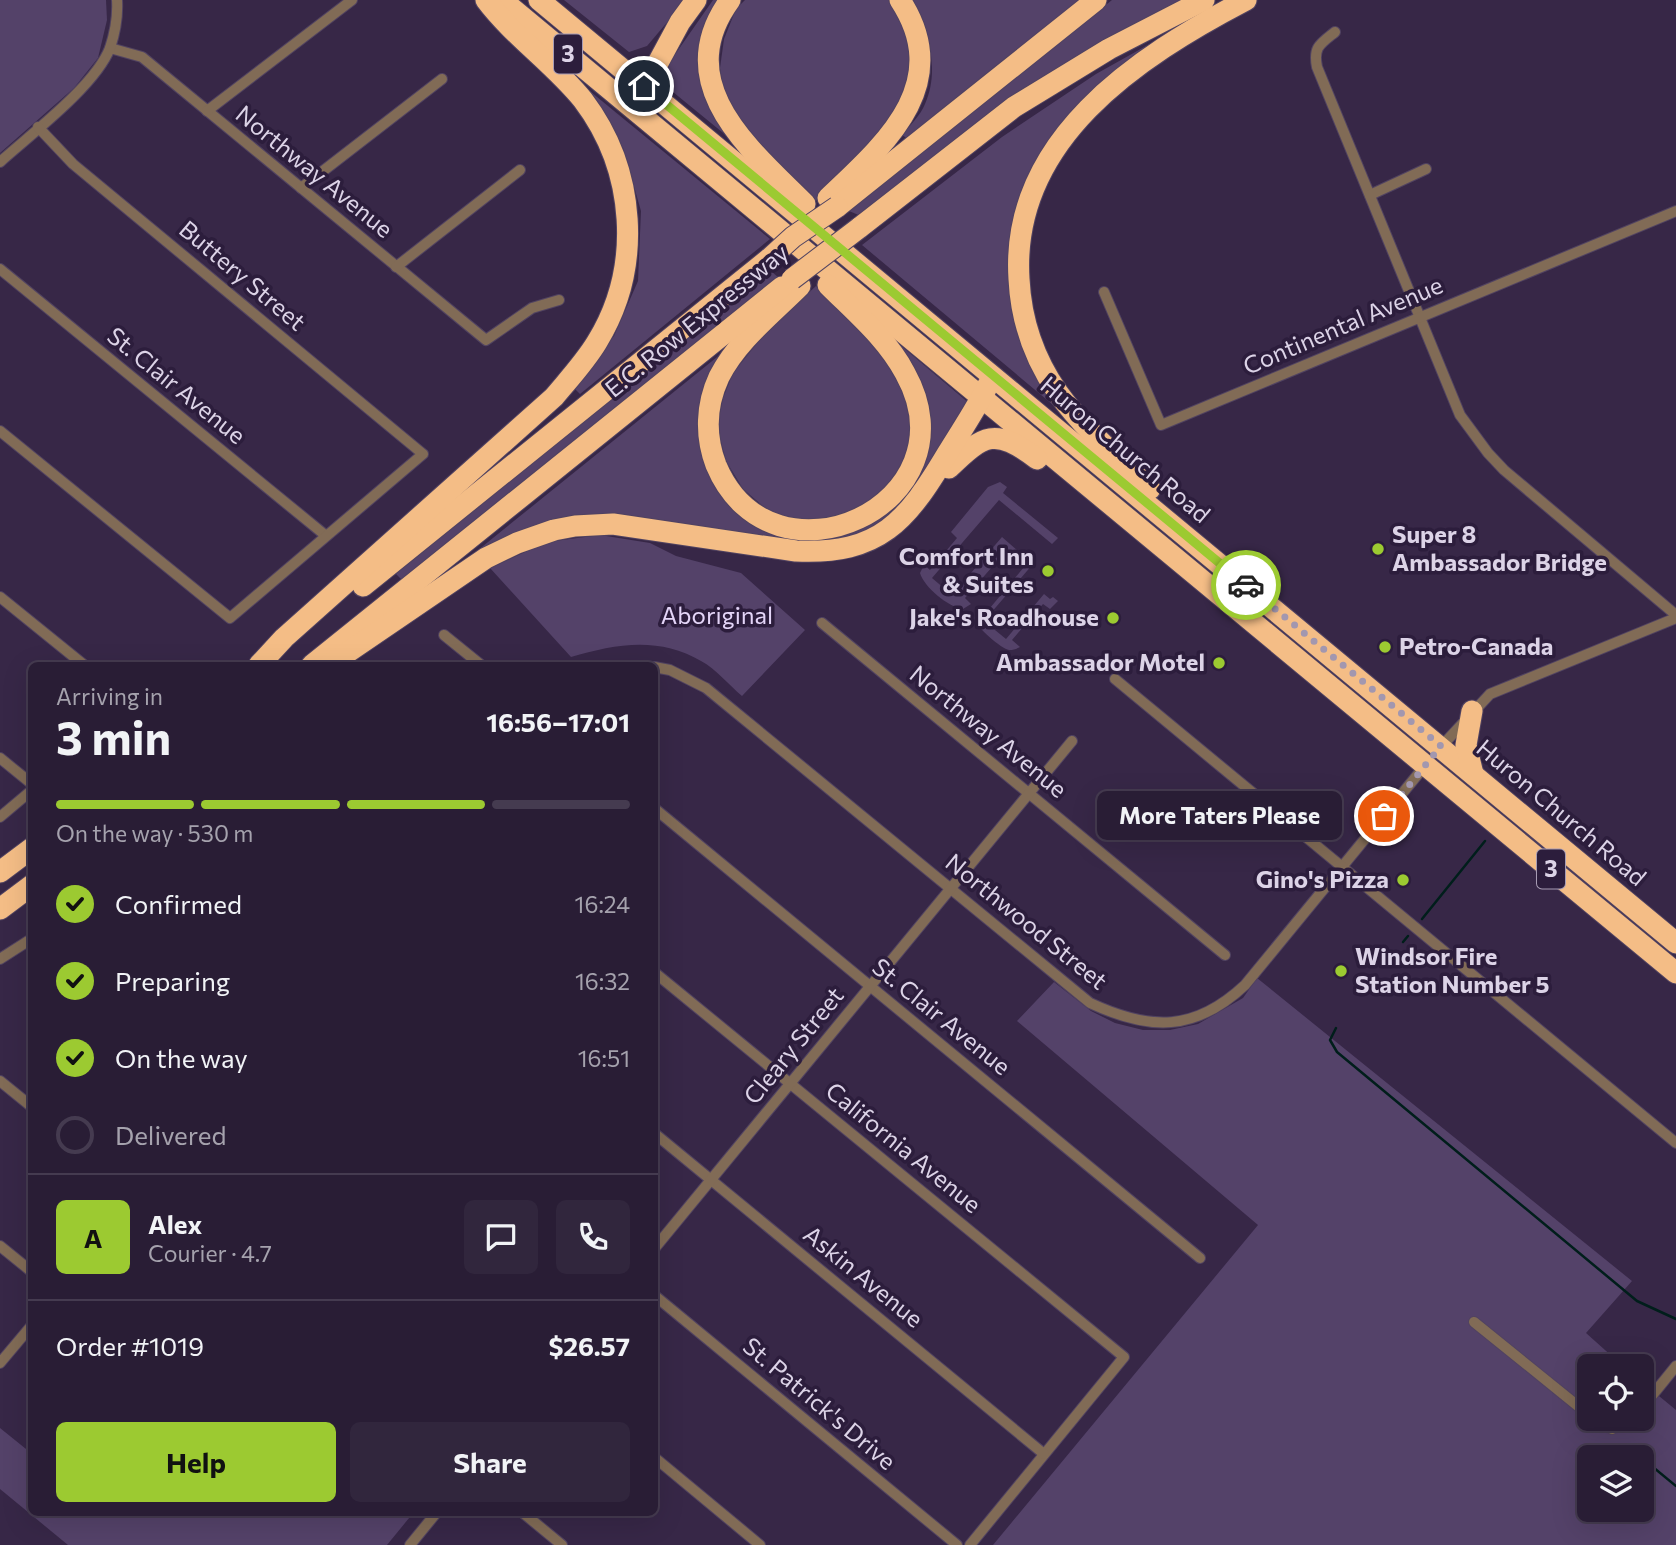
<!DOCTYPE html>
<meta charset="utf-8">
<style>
body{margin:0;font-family:Commissioner,sans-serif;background:#31263d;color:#f1f3f6;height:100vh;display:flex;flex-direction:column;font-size:26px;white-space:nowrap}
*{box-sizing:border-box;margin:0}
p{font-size:23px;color:#a5a2ad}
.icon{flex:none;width:38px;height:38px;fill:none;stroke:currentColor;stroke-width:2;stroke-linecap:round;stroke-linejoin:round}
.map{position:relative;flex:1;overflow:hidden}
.panel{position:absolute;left:28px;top:662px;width:630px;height:854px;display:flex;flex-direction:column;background:#291d35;border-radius:10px;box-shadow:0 7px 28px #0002,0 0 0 2px #453b50}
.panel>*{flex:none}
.controls{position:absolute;left:1577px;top:1354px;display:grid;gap:14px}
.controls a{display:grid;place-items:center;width:77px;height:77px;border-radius:10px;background:#291d35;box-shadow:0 7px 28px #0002,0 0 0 2px #453b50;font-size:35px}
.pin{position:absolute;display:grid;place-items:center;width:60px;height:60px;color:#fff;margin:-30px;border:4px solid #fff;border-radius:50%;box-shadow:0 2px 7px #0007}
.courier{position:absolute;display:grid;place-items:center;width:70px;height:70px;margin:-35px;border:5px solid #9cca31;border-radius:50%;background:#fff;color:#222;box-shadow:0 2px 9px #0007}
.bubble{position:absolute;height:49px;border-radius:10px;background:#291d35;box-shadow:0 7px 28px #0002,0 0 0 2px #453b50;font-size:23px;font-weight:700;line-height:49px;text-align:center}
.summary em{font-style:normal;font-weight:700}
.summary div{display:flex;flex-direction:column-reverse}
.summary{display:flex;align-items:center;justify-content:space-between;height:119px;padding:0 28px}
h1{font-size:46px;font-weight:700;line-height:52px}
.bar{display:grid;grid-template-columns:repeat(4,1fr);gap:10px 7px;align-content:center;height:84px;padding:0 28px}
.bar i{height:9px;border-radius:5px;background:#453b50}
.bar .current{background:#9cca31}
.bar p{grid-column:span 4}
.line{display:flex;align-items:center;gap:18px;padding:0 28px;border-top:2px solid #453b50}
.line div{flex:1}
.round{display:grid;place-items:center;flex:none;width:74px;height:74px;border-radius:10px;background:#31263d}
ol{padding:0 28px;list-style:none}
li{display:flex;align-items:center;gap:21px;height:77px}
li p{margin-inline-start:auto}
li .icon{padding:7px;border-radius:50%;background:#9cca31;color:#111;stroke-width:4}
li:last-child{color:#a5a2ad}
li i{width:38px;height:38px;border:4px solid #453b50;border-radius:50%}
.cta{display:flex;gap:14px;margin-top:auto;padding:14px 28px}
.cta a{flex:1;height:80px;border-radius:10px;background:#9cca31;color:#111;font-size:28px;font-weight:700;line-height:80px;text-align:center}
.cta a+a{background:#31263d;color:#f1f3f6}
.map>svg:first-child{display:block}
.green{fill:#544269;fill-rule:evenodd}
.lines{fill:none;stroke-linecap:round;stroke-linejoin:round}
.stream{stroke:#001e1b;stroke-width:2.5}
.street-casing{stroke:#514361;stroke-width:12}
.highway-casing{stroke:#514361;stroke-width:23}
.street{stroke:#816b56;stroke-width:10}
.highway{stroke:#f4bd86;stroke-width:21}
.highway-bridge-casing{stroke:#514361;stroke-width:23;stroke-linecap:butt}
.highway-bridge{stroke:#f4bd86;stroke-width:21}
.done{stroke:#a297af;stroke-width:7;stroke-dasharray:0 12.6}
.route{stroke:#9cca31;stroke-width:9}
.poi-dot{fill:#9cca31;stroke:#2c1d3c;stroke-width:2.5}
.labels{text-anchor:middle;stroke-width:7;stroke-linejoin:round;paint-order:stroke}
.shield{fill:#2c1d3c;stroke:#a79cb4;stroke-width:2}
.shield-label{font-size:23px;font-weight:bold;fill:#dcd3e7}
.street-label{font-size:24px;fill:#dcd3e7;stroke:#2c1d3c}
.poi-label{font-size:24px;font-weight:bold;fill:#dcd3e7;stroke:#2c1d3c;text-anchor:end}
.park-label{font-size:24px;fill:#e4d5f8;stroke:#2c1d3c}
</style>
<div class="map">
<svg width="1676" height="1545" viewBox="0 0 1676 1545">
<rect width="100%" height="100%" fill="#372747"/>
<g class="green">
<polygon points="0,0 106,0 107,20 98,58 74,88 0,153"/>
<polygon points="564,0 686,0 647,46 629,52"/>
<polygon points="713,0 725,0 709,25 733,141 662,83 660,76"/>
<polygon points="745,0 891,0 903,13 913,80 872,148 816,201 747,134 725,101 720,68 724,39 736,9"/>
<path d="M 911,0 L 1081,0 L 908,139 L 902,135 C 909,126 921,115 925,104 C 940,70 929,30 911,0 Z"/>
<polygon points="1112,0 1190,0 861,216 849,211"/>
<polygon points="1171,32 1049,142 1016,300 1083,430 862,245 1002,137 1096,74"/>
<polygon points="569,74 770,239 580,394 573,387 614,336 638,281 641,211 623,148"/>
<polygon points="770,270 780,279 406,584 395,573"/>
<polygon points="816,286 881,350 909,389 915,429 895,484 848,519 793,521 770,512 743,489 726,461 717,427 723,398 733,373 766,332"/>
<polygon points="899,344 970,404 920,489 869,534 807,546 622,518 462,563 727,349 708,459 786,532 884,513 913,485 930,442 929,405 911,366 897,346"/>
<path d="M 1000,482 L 1007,487 L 1003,493 L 1058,538 L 1052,544 L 999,500 L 932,578 L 952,595 L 1002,537 L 1033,564 L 984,621 L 1006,639 L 1044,594 L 1050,599 L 1053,597 L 1058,601 L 1050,609 L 1043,604 L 1012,640 L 1020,647 C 1016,649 1014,650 1009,650 C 1002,649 976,627 975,620 C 974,615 977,613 980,610 L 985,614 L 1024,567 L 1006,551 L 965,598 L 971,604 L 963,609 C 948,607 924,587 920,573 L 924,565 L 930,570 L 957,538 L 951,532 L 988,487 Z"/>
<path d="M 600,535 L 650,543 L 676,556 L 741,573 L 805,630 L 742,696 C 729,685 716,669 701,661 C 659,636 615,644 571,657 L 490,568 L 547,542 Z"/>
<path d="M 1257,978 L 1632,1281 L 1586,1333 L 1624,1367 L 1589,1367 L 1589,1419 L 1642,1419 L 1642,1382 L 1676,1410 L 1676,1545 L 993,1545 L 1258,1225 L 1017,1021 L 1054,982 L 1091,1011 L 1115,1023 L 1143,1030 L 1170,1030 L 1198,1024 L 1243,998 ZM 1589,1458 L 1642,1458 L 1642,1510 L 1589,1510 Z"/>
<polygon points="0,1428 31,1453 32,1512 414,1512 387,1545 68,1545 0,1489"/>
</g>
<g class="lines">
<g class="stream">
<polyline points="1422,919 1485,841"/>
<polyline points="1403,942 1408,936"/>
<polyline points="1336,1028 1330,1040 1337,1052 1637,1301 1676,1319"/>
<polyline points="1627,1446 1641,1458"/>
<polyline points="1642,1458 1676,1486"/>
</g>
<g class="street-casing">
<g id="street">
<path d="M 1335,32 C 1320,44 1313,47 1317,67 L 1460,415 L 1488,453 L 1504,470 L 1676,615"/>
<polyline points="110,48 142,57 486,340 532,308 559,300"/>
<polyline points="207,111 352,0"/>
<path d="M 0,162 C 31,134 95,86 110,48 C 115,33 118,16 117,0"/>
<polyline points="301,188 442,79"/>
<polyline points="1370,195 1426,169"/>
<polyline points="396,267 520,170"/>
<polyline points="0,269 325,535"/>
<polyline points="1104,292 1161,425 1676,211"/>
<polyline points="0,431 230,618 423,454 73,164 38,127"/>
<polyline points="0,597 84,665"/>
<polyline points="822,623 1225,955"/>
<polyline points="444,635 481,665"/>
<path d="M 654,667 L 670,670 L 706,688 L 1090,1003 C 1150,1031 1195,1032 1245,985 L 1428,762"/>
<polyline points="1115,679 1676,1143"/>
<polyline points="1438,750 1490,694 1676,618"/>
<polyline points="0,758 32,784"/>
<polyline points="654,808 1200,1258"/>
<polyline points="0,817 32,790"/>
<polyline points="0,959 28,941 32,944"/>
<polyline points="654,972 1124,1357 970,1545"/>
<polyline points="0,1081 32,1107"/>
<polyline points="654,1133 1044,1454"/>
<polyline points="0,1246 32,1272"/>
<polyline points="654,1249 1072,741"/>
<polyline points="654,1295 957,1545"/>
<polyline points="1474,1322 1589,1415"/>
<polyline points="0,1363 32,1325"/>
<polyline points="1642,1408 1676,1366"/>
<polyline points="1595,1419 1612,1429 1632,1419"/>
<polyline points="654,1457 760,1545"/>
<polyline points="522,1512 562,1545"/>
<polyline points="410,1545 437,1512"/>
</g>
</g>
<g class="highway-casing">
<g id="highway">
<polyline points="502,0 1676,973"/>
<polyline points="539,0 1676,943"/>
<path d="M 730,0 C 669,84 750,149 805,204"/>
<polyline points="639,98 680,22 696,0"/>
<path d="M 828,198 C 885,144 955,84 900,0"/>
<polyline points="837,207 1096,0"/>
<polyline points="859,228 1014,107 1109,49 1204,0"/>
<path d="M 800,286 C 772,314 737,341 719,377 C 706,405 705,436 716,465 C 772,599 978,504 905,373 C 887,339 856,313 828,285"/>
<path d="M 949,468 C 984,434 995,427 1037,459"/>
<path d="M 1150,489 C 1119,459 1084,429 1058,393 C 1035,360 1021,320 1019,279 C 1010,140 1137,57 1246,0"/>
<polyline points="363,586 770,258"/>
<path d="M 259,665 L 284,638 L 554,397 C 569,379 585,362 597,342 C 643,267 636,170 583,100 C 554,64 514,37 486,0"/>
<polyline points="312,665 782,287"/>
<path d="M 329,665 L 486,558 L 517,543 L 554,530 L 575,526 L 613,524 L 796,551 C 880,555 907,521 947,454 C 961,431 976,409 988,385"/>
<polyline points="1472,711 1466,745 1473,774"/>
<polyline points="0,872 32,848"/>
<polyline points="0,909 32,885"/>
</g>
</g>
<use href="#street" class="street"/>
<use href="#highway" class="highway"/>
<g class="highway-bridge-casing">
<g id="highway-bridge">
<polyline points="770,258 793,237 837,207"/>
<polyline points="792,279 859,228"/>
</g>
</g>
<use href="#highway-bridge" class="highway-bridge"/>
</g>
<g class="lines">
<polyline class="done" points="1246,585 1441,746 1384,816"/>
<polyline class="route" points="644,86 1246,585"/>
</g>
<g class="poi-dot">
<circle cx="1378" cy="549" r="7"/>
<circle cx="1048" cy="571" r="7"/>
<circle cx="1113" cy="618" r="7"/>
<circle cx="1385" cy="647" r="7"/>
<circle cx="1219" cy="663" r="7"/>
<circle cx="1403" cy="880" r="7"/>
<circle cx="1341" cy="971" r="7"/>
</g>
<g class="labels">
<g class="shield">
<rect x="554" y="34.5" width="28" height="39" rx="5"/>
<rect x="1537" y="849.5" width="28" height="39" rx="5"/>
</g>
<g class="shield-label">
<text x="568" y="62">3</text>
<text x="1551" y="877">3</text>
</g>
<g class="street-label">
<text transform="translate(314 172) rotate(39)" y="8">Northway Avenue</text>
<text transform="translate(242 276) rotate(40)" y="8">Buttery Street</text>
<text transform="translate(697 321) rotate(-39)" y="8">E.C. Row Expressway</text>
<text transform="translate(1343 326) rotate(-23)" y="8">Continental Avenue</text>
<text transform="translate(176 386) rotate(39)" y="8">St. Clair Avenue</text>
<text transform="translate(1125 450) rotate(40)" y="8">Huron Church Road</text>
<text transform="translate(988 732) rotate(39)" y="8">Northway Avenue</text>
<text transform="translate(1561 813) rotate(40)" y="8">Huron Church Road</text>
<text transform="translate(1026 922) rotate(39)" y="8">Northwood Street</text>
<text transform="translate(941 1017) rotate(39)" y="8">St. Clair Avenue</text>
<text transform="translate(794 1046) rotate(-51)" y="8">Cleary Street</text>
<text transform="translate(903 1148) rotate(39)" y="8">California Avenue</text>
<text transform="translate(863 1277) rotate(39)" y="8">Askin Avenue</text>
<text transform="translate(819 1404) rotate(40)" y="8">St. Patrick's Drive</text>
</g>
<g class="poi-label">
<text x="1392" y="543" text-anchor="start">Super 8<tspan x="1392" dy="28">Ambassador Bridge</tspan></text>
<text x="1034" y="565">Comfort Inn<tspan x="1034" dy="28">&amp; Suites</tspan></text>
<text x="1099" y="626">Jake's Roadhouse</text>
<text x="1399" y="655" text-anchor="start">Petro-Canada</text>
<text x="1205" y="671">Ambassador Motel</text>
<text x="1389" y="888">Gino's Pizza</text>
<text x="1355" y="965" text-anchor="start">Windsor Fire<tspan x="1355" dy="28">Station Number 5</tspan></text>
</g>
<g class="park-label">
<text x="717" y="624">Aboriginal</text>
</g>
</g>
</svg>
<div class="controls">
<a><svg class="icon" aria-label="locate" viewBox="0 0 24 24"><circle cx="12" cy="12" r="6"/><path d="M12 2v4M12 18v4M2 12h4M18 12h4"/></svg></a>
<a><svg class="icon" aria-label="layers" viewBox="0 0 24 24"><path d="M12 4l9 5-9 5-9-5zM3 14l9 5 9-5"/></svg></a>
</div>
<div class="pin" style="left:1384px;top:816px;background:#ea580c"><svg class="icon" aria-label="bag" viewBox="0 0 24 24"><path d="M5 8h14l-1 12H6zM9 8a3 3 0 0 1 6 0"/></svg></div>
<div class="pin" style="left:644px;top:86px;background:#1f2937"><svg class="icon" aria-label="home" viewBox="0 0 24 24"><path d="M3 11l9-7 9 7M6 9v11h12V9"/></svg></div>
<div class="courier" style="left:1246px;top:585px"><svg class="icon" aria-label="car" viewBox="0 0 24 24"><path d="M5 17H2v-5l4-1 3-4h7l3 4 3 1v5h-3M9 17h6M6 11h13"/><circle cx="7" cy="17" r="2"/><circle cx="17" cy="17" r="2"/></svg></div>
<div class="bubble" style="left:1097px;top:791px;width:245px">More Taters Please</div>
<section class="panel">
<div class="summary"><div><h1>3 min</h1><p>Arriving in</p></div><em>16:56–17:01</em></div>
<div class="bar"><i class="current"></i><i class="current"></i><i class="current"></i><i></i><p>On the way · 530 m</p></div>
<ol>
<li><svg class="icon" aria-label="check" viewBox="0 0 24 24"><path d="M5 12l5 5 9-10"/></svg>Confirmed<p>16:24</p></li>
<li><svg class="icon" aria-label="check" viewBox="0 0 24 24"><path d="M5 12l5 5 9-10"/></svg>Preparing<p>16:32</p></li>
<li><svg class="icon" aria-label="check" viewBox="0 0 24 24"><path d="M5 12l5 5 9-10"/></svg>On the way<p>16:51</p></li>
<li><i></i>Delivered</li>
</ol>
<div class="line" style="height:126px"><b class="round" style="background:#9cca31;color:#111">A</b><div><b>Alex</b><p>Courier · 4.7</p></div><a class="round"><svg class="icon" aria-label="chat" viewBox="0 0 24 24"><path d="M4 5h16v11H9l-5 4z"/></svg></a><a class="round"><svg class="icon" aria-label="phone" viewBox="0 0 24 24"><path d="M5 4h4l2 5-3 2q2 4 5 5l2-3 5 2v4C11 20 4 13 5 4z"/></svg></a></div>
<div class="line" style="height:91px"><div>Order #1019</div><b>$26.57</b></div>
<div class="cta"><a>Help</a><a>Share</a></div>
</section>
</div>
